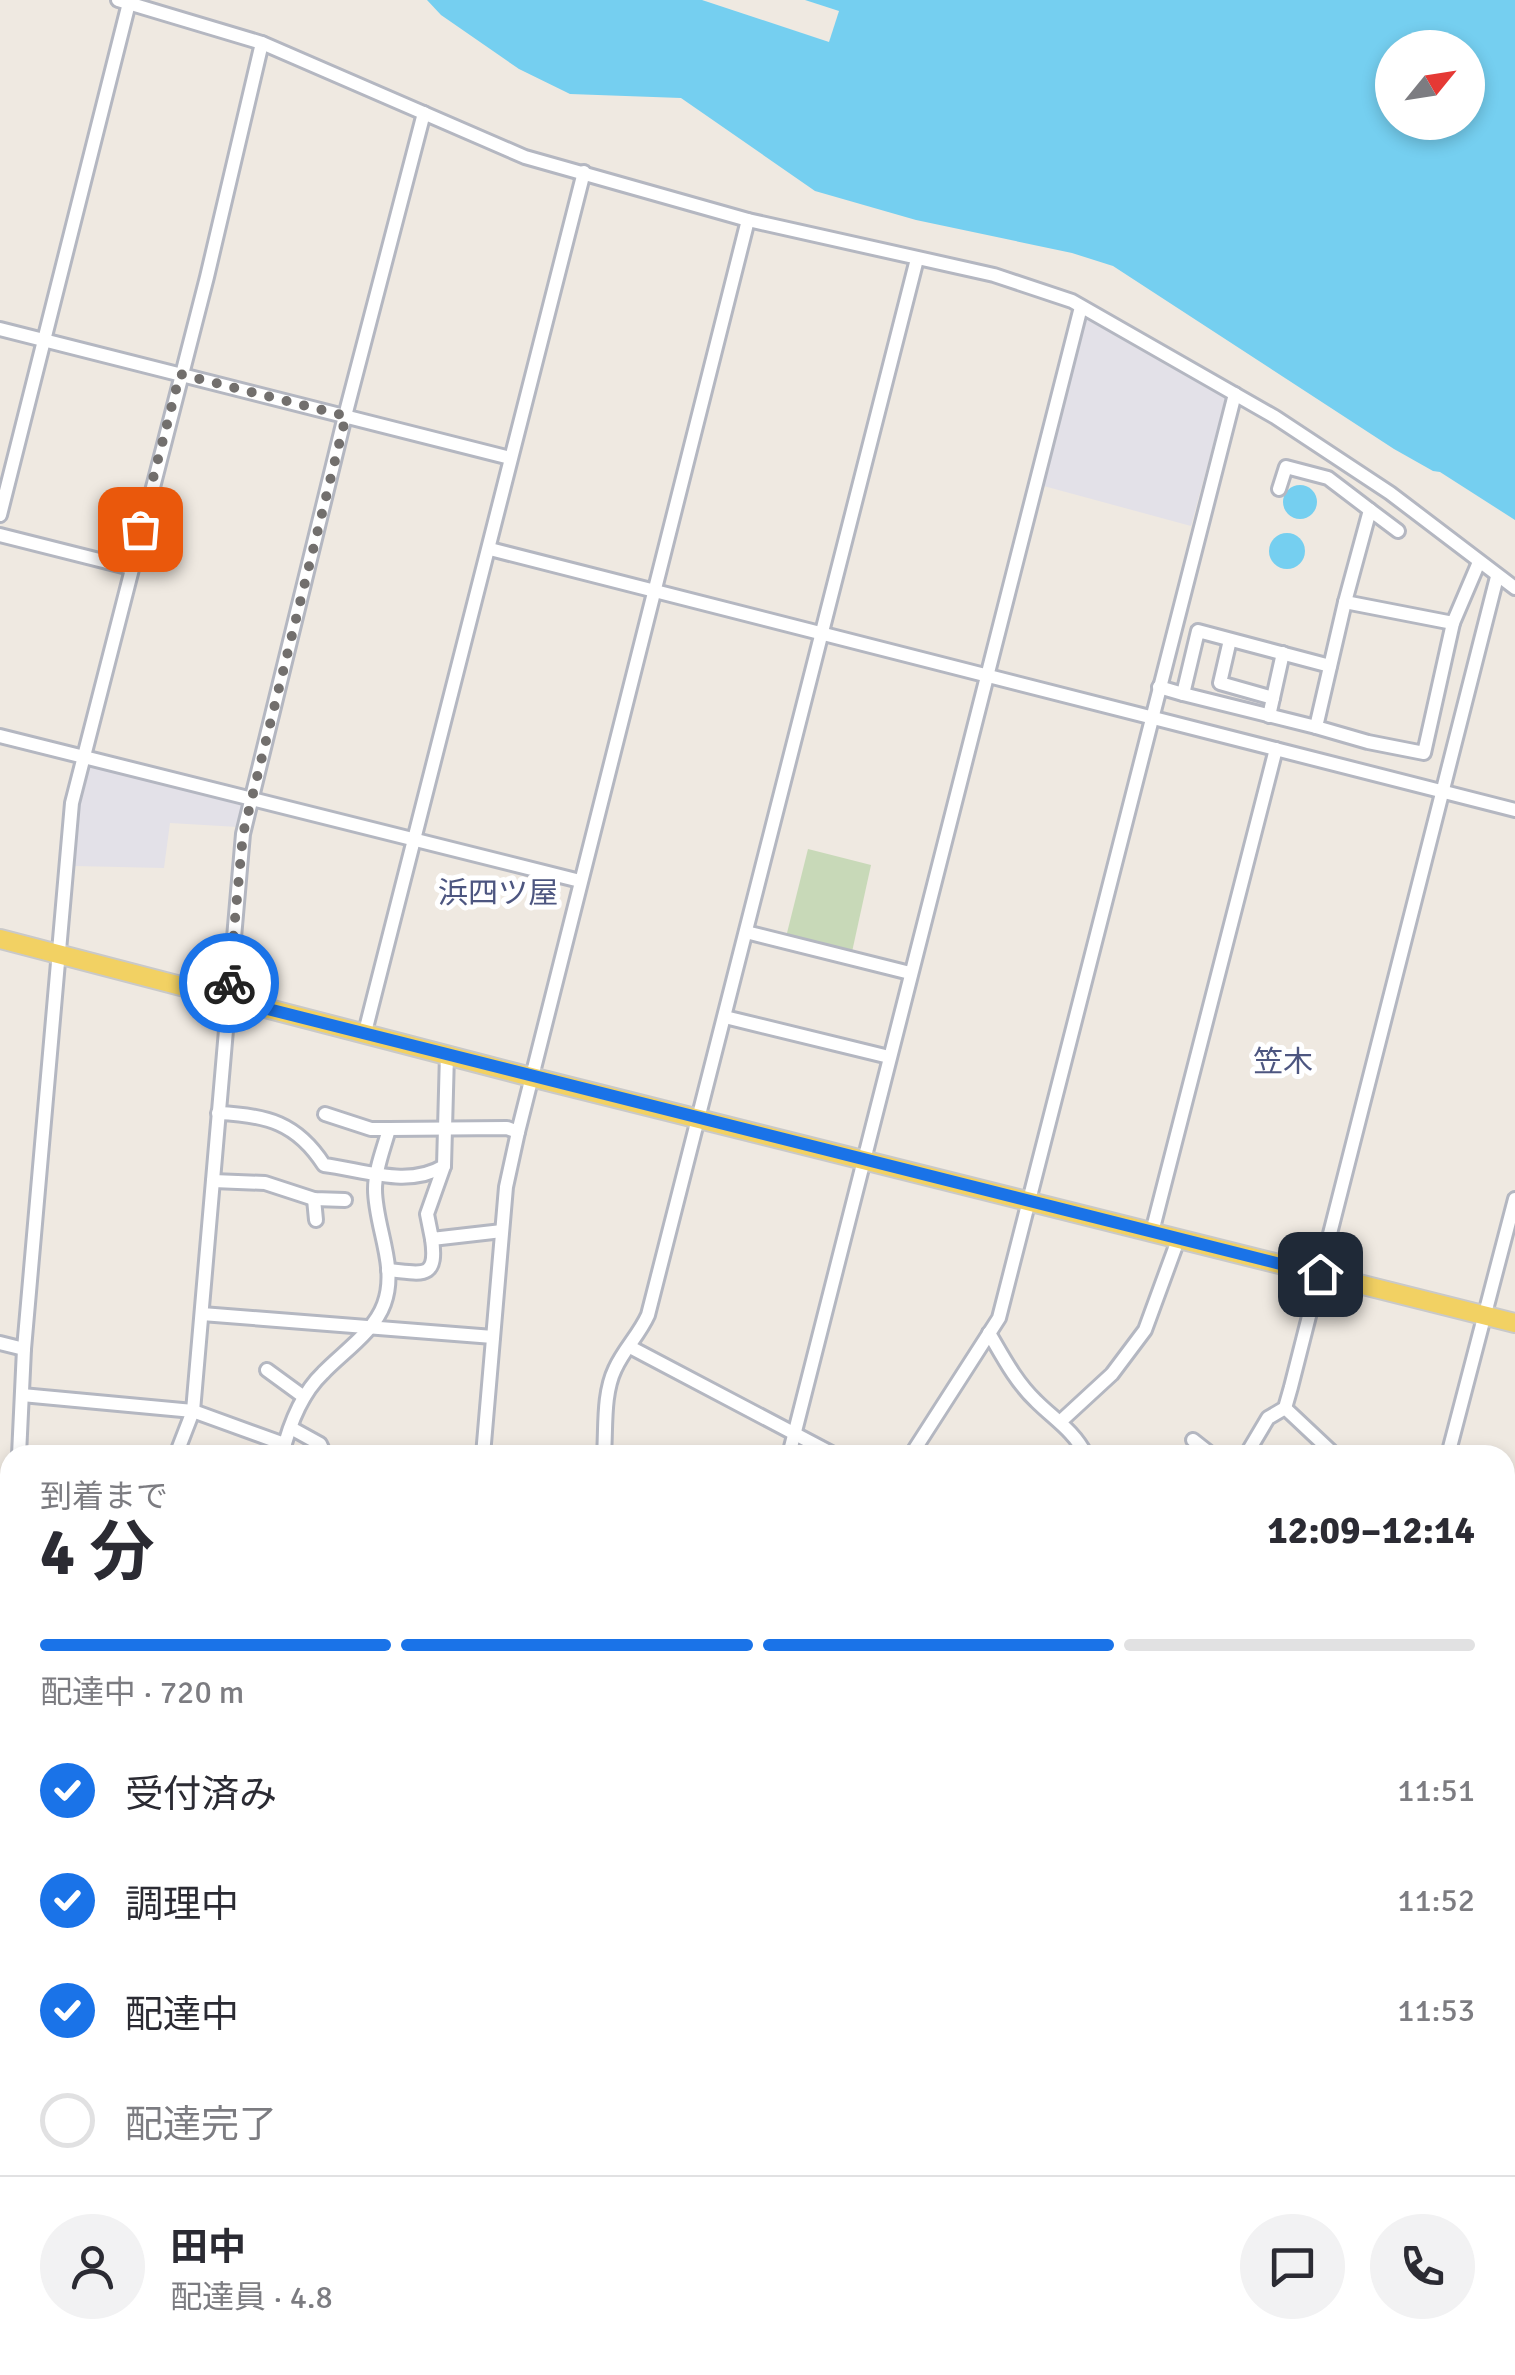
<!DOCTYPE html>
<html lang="ja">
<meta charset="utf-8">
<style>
body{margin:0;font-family:Signika,"Noto Sans JP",sans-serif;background:#f2f2f3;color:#2b2b33;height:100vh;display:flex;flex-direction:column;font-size:38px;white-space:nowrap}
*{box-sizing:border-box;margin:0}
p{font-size:32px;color:#7c7c81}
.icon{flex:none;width:55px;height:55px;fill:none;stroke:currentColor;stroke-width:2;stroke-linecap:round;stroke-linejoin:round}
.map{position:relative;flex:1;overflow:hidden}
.sheet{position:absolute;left:0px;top:1445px;width:1515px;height:930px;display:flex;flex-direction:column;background:#fff;border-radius:30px 30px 0 0;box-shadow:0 5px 15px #0003}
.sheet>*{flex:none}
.needle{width:65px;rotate:60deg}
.fabs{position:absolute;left:1375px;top:30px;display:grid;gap:20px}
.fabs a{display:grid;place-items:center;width:110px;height:110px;border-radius:50%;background:#fff;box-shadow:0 5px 15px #0003;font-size:50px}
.pin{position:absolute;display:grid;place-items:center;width:85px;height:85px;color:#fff;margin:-42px;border-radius:20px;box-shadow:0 5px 15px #0006}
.courier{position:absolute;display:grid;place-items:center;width:100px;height:100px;margin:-50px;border:8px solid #1a73e8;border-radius:50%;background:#fff;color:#222;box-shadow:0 2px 12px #0007}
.summary em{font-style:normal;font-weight:700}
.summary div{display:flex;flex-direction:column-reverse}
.summary{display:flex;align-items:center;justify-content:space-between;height:170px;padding:0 40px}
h1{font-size:65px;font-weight:700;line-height:75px}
.bar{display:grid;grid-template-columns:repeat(4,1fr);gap:15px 10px;align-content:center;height:120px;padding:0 40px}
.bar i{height:12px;border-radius:8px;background:#e1e1e2}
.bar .active{background:#1a73e8}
.bar p{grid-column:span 4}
.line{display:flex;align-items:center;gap:25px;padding:0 40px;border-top:2px solid #e1e1e2}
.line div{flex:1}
.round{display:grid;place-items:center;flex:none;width:105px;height:105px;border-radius:52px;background:#f2f2f3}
ol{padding:0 40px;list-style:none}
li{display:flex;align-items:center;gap:30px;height:110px}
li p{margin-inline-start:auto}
li .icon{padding:10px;border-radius:50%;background:#1a73e8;color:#fff;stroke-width:4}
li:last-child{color:#7c7c81}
li i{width:55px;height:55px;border:5px solid #e1e1e2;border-radius:50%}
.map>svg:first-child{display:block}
.industrial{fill:#e3e1e8}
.cemetery{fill:#c8d9b8}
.water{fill:#75cff0;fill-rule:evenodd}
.pier{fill:#efe9e1}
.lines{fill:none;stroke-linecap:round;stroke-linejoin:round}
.stream{stroke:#75cff0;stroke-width:4}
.minor-casing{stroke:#b4b7c1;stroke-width:18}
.major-casing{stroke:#c9c9c9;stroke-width:22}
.minor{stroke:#fff;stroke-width:12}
.major{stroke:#f2d163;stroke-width:18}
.rail-casing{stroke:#a3a6b8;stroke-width:8}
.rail{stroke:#fff;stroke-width:4;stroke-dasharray:11;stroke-linecap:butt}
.done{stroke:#726f6d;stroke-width:10;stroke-dasharray:0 18}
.route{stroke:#1a73e8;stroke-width:12}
.labels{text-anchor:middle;stroke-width:10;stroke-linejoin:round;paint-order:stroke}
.neighbourhood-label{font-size:30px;fill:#4d5680;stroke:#fff}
</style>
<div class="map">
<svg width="1515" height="2375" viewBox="0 0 1515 2375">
<rect width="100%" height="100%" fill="#efe9e1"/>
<g class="industrial">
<polygon points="1085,313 1154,350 1226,397 1191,526 1040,485"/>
<polygon points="87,764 246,803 238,827 170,823 164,868 74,866 76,803"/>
</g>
<polygon class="cemetery" points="808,849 871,865 852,952 786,937"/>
<g class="water">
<path d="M 427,0 L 1515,0 L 1515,520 L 1440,472 L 1433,471 L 1394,449 L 1113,266 L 1072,253 L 916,220 L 815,191 L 681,98 L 570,94 L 519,69 L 441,15 ZM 1392,48 L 1468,48 L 1468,122 L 1392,122 Z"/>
<circle cx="1300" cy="502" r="17"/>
<circle cx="1287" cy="551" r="18"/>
</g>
<polygon class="pier" points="702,0 805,0 839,11 829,42"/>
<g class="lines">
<g class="stream">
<polyline points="0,1731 6,1710"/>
<polyline points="1481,2375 1484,2365"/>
</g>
<g class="minor-casing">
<g id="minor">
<polyline points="118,0 262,43 525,157 748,220 994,275 1072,301 1275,417 1390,493 1515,588"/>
<polyline points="0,329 510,458"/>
<polyline points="1279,489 1286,467 1328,478 1370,510"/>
<polyline points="0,515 129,3"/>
<polyline points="1398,531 1370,510 1345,602 1453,623 1479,562"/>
<polyline points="0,535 131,568"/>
<polyline points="490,549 1515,810"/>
<polyline points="1345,602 1316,727 1368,742 1424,753 1453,623"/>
<polyline points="1230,640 1220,683 1273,698"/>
<polyline points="1159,687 1183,694 1198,631 1330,666"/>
<polyline points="1183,694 1316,727"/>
<polyline points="1269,716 1283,653"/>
<polyline points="0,736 580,881"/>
<polyline points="746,932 910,973"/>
<polyline points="725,1017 889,1057"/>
<polyline points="365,1032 584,172"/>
<path d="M 218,1113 C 267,1115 297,1123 324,1165 C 364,1170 408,1188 444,1166 L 447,1054"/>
<polyline points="325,1114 371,1129 389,1129"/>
<polyline points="444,1166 427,1214 432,1239 502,1231"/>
<polyline points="213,1181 265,1183 314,1199 345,1200"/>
<polyline points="314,1199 316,1220"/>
<polyline points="1152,1232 1276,749"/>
<path d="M 388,1270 C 421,1273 438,1281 432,1239"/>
<polyline points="202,1314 493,1337"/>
<path d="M 989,1333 C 1003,1357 1016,1382 1036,1401 C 1054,1419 1074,1431 1086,1455"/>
<polyline points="0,1343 24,1349"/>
<polyline points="630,1347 835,1455"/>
<polyline points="267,1370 304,1397"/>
<polyline points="22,1395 193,1411 284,1444"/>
<polyline points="1285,1408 1335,1455"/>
<polyline points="1061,1421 1112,1374 1145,1330 1178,1240"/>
<polyline points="291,1428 320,1444 325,1455"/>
<polyline points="1193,1440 1212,1455"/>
<polyline points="19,1455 24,1349 72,803 207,277 262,43"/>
<polyline points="176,1455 193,1411 243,834 345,416 424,113"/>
<path d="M 282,1455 C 289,1426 301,1394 323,1373 C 343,1352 374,1332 384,1304 C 398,1266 375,1227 375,1189 C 375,1169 384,1148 389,1129 L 507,1128 L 518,1132"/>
<polyline points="483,1455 506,1187 518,1132 748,220"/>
<path d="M 604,1455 C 606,1427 603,1394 615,1369 C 624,1349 639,1335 648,1315 L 917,259"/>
<polyline points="789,1455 1081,307"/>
<polyline points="911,1455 999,1318 1235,394"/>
<polyline points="1246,1455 1268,1418 1285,1408 1291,1387 1497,577"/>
<polyline points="1448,1455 1515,1199"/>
<polyline points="1505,1497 1515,1500"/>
<polyline points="0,1581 10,1585"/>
<polyline points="0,1709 8,1680"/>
<polyline points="1505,1912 1515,1914"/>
<polyline points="0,2197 10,2201"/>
<polyline points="1505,2237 1515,2241"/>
<polyline points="0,2305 10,2308"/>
<polyline points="461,2365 487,2375"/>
<polyline points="92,2375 95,2365"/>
<polyline points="258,2375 265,2365"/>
<polyline points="350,2375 353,2365"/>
<polyline points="703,2375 705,2365"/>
<polyline points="1051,2375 1055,2365"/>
<polyline points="1245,2375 1248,2365"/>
</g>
</g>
<g class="major-casing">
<g id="major">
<polyline points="0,939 531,1077 1515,1323"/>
<polyline points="1505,1701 1515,1706"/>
<polyline points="908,2375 912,2365"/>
</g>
</g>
<use href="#minor" class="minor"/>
<use href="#major" class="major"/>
<g class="rail-casing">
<g id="rail">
<polyline points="0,1645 10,1649"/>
<polyline points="0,1663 10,1667"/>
<polyline points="1505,2257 1515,2261"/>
<polyline points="1505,2280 1515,2284"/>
</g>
</g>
<use href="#rail" class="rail"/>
</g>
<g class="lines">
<polyline class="done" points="140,529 180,374 346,416 243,834 229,983"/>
<polyline class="route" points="229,983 228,999 1320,1274"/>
</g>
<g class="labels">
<g class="neighbourhood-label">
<text x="498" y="903">浜四ツ屋</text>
<text x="1283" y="1072">笠木</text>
</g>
</g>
</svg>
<div class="fabs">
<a><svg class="needle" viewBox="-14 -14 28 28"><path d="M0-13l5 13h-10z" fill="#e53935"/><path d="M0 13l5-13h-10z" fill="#7c7c81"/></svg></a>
</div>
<div class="pin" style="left:140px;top:529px;background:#ea580c"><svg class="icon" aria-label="bag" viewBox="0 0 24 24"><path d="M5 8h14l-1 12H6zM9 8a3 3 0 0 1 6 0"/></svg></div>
<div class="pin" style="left:1320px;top:1274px;background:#1f2937"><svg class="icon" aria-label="home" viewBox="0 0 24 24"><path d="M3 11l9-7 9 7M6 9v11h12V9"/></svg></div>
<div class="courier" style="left:229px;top:983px"><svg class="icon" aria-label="bike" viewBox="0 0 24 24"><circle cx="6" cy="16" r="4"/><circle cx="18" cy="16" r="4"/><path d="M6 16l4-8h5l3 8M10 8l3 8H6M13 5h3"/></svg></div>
<section class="sheet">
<div class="summary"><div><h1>4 分</h1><p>到着まで</p></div><em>12:09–12:14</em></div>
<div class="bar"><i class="active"></i><i class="active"></i><i class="active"></i><i></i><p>配達中 · 720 m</p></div>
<ol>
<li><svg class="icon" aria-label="check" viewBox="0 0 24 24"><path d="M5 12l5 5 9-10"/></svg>受付済み<p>11:51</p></li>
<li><svg class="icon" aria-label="check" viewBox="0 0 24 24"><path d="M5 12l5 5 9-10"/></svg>調理中<p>11:52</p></li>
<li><svg class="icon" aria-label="check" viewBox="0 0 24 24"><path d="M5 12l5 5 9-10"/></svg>配達中<p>11:53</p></li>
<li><i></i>配達完了</li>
</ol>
<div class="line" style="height:180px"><a class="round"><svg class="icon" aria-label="person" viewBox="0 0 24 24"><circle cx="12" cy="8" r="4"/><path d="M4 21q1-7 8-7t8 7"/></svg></a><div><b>田中</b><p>配達員 · 4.8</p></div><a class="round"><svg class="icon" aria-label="chat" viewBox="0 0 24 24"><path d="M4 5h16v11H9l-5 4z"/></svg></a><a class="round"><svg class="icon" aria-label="phone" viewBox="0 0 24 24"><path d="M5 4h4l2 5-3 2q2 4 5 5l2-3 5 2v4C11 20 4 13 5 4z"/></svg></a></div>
</section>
</div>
